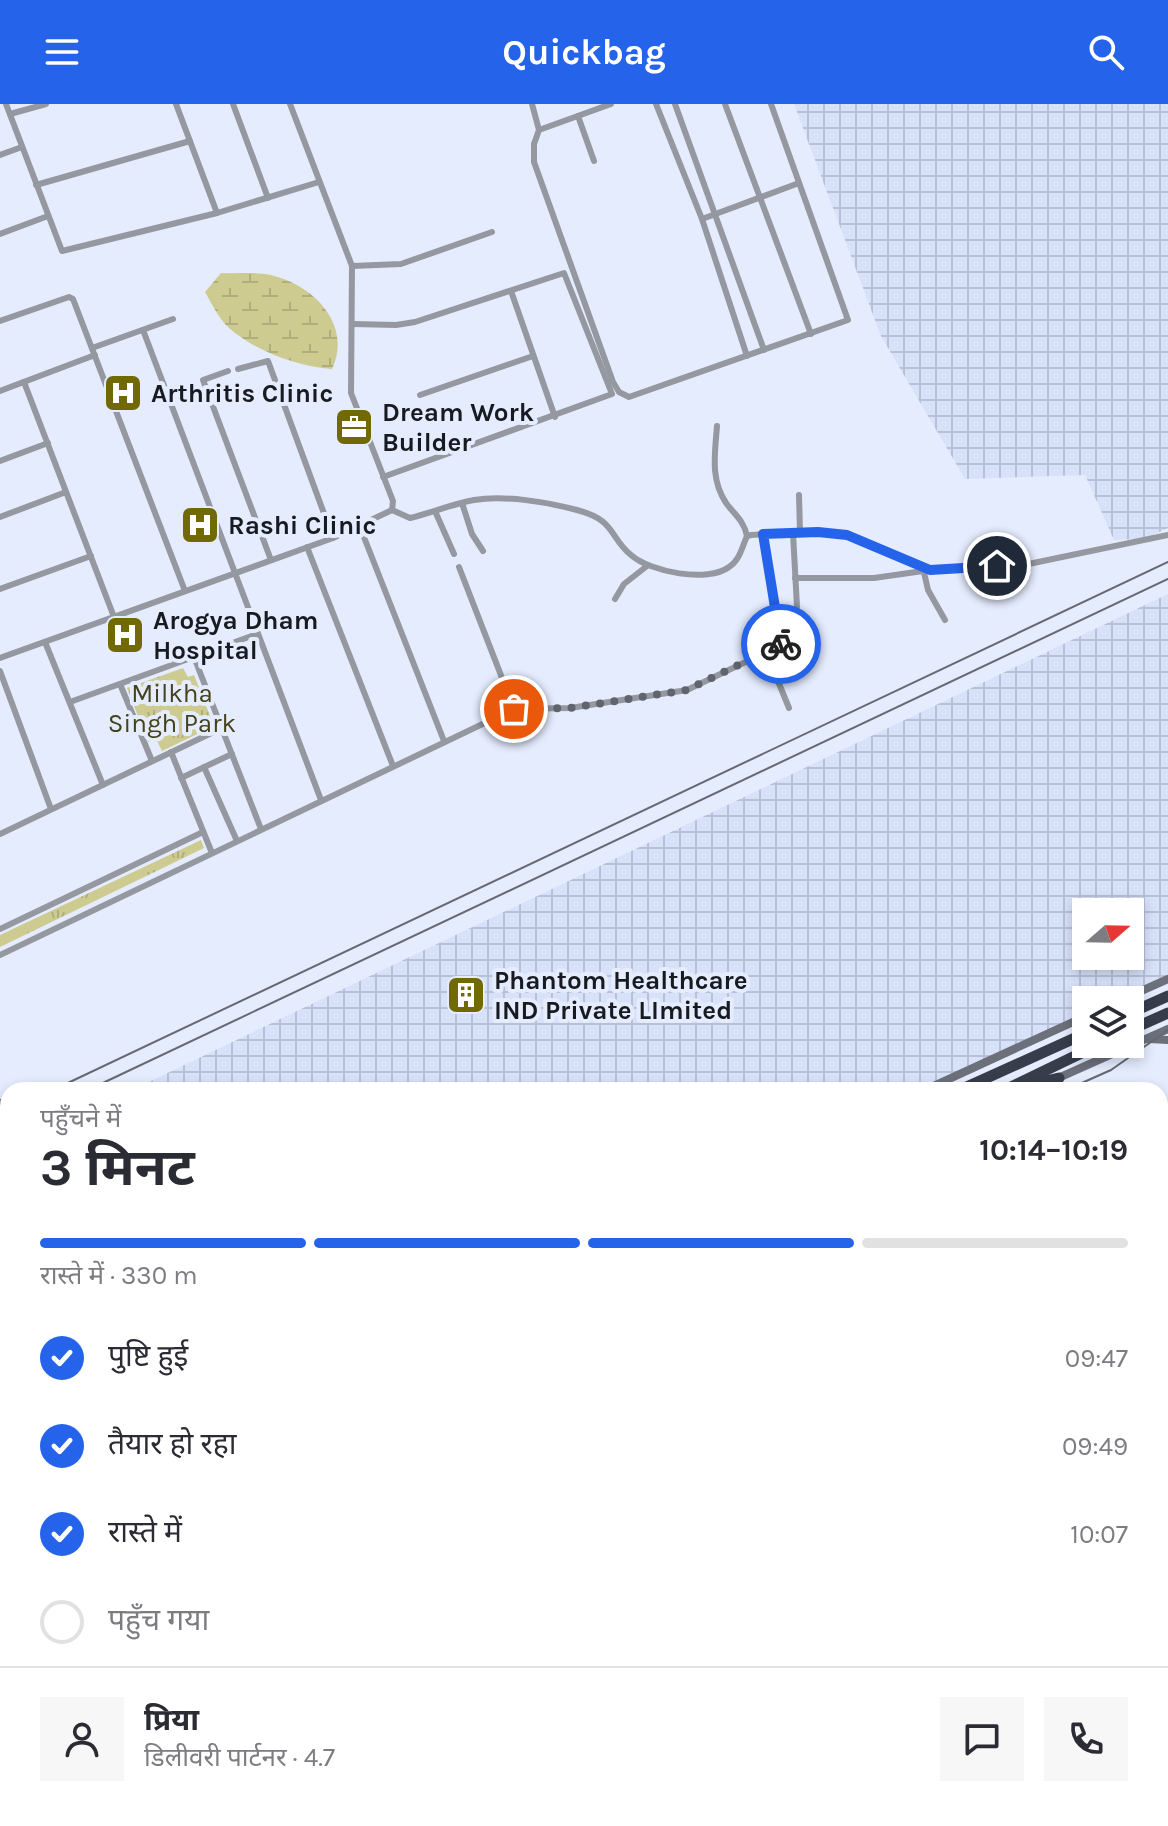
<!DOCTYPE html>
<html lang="hi">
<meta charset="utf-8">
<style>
body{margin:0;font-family:Karla,"Noto Sans Devanagari",sans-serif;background:#f7f7f7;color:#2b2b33;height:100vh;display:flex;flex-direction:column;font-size:30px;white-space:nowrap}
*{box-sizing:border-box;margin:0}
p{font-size:26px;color:#7c7c81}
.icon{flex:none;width:44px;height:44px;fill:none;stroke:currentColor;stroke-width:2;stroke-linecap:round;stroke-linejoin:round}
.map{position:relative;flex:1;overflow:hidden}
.side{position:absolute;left:0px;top:978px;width:1168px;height:744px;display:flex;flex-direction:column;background:#fff;border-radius:24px 24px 0 0;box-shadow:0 4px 12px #0003}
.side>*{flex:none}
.needle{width:52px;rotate:70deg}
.tools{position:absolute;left:1072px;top:794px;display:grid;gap:16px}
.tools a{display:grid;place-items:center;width:72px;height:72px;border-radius:0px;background:#fff;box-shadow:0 4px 12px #0003;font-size:40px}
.pin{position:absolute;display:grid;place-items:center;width:68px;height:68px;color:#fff;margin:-34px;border:4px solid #fff;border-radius:50%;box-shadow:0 2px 8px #0007}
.courier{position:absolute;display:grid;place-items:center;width:80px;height:80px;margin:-40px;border:6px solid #2563eb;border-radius:50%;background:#fff;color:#222;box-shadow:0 2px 10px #0007}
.head em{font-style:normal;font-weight:700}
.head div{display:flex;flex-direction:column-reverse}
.head{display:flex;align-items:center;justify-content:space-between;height:136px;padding:0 40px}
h1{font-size:52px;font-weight:700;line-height:60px}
.bar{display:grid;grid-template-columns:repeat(4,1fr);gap:12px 8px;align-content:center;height:96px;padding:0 40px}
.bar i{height:10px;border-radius:6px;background:#e1e1e2}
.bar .current{background:#2563eb}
.bar p{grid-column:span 4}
.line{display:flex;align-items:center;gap:20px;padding:0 40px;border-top:2px solid #e1e1e2}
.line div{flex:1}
.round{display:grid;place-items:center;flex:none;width:84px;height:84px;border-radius:0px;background:#f7f7f7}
ol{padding:0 40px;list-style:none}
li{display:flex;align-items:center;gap:24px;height:88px}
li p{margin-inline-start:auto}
li .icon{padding:8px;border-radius:50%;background:#2563eb;color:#fff;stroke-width:4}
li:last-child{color:#7c7c81}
li i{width:44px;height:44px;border:4px solid #e1e1e2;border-radius:50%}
header{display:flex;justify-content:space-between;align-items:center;height:104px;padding:0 40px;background:#2563eb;color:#fff;font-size:36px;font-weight:700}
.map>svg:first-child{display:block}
.industrial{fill:url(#industrial-grid);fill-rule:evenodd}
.wetland{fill:url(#wetland-marsh)}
.park{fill:url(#park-tufts)}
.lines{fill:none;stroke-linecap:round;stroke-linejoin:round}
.stream{stroke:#bbb45b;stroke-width:2}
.street{stroke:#9598a0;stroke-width:6}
.secondary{stroke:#6c707b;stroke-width:8}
.highway{stroke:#373d4b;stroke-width:11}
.rail{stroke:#646973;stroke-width:2}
.done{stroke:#5f646e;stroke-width:8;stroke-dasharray:0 14.4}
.route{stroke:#2563eb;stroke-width:10}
.labels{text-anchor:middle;stroke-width:8;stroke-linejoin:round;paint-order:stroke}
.poi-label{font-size:26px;font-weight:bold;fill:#171a20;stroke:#e4ecfe;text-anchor:start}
.park-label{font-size:26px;fill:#45421c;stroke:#e4ecfe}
</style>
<header><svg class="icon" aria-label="menu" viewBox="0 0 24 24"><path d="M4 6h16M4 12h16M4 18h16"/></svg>Quickbag<svg class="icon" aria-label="search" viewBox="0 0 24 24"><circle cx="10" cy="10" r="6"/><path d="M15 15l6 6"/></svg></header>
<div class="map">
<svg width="1168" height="1722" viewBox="0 0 1168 1722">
<defs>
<pattern id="industrial-grid" width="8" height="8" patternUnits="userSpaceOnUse" patternTransform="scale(2)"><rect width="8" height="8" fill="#d7e1fa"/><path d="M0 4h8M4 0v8" fill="none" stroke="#b8c0d6"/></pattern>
<pattern id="wetland-marsh" width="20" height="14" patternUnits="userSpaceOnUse" patternTransform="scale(2)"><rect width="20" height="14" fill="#cecb91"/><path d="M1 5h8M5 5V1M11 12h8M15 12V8" fill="none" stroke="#b0ae7d"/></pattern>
<pattern id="park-tufts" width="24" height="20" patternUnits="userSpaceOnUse" patternTransform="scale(2)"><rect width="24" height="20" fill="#cecb91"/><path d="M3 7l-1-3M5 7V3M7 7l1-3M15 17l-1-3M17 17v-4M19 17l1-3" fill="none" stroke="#b0ae7d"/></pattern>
</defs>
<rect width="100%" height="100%" fill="#e4ecfe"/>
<g class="industrial">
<polygon points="794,0 1168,0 1168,424 1144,435 1114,436 1085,371 965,375 881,232"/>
<path d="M 1168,490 L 1168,878 L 1129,896 L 1086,896 L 1086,916 L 935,986 L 132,986 ZM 1086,808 L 1130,808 L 1130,852 L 1086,852 Z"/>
<polygon points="8,1446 8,1714 233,1714 235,1722 0,1722 0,1450"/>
<polygon points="259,1714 646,1714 649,1722 262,1722"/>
</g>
<path class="wetland" d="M 221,169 C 235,170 251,168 265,170 C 309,177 354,218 332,265 C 298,263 255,247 229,224 C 219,215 212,200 205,188 Z"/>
<g class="park">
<polygon points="183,564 188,573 194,571 214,622 162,647 156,635 148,638 127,584"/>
<polygon points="201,736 204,744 0,843 0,831"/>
<polygon points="1168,1159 1168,1202 1160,1205 1160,1162"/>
</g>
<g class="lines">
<g class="stream">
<polyline points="0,1366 8,1370"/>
<polyline points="151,1714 157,1722"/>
</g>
<g class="street">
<polyline points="6,0 62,147 217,109 319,78"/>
<polyline points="176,0 217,109"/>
<polyline points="233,0 268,94"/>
<polyline points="532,0 539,26 534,40 534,58 613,278 619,288 629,293 848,216 771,0"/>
<polyline points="656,0 702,115 747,252"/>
<polyline points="675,0 764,246"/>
<polyline points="725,0 811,230"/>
<polyline points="10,10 46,0"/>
<polyline points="578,12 594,57"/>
<polyline points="539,26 611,0"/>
<polyline points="0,51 22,43"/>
<polyline points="36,81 190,37"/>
<polyline points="702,115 799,79"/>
<polyline points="0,130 48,112"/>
<polyline points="352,162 401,160 492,128"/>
<polyline points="511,187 555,313"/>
<polyline points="0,217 69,193 73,195 185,487"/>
<polyline points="353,220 396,221 415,218 564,169 612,290 383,373"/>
<polyline points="143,226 321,696"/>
<polyline points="92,244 173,215"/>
<polyline points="238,265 268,257 333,434"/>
<polyline points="228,267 203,276 271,456"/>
<polyline points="24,278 114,513"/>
<polyline points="0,287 95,251"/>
<polyline points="420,291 533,252"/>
<path d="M 717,322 C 715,349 710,375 726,399 C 735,411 744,417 747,432"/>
<polyline points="0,357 48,339"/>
<polyline points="799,391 800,428"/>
<polyline points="462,399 472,430 483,447"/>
<path d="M 392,406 L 410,414 C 431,409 452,400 474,396 C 505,391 547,398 577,406 C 616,416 609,433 631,451 C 650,468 708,479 729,463 C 740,456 742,443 747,432 L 751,431 L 812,428 L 847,431 L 930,466 L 1014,463 L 1168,431"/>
<polyline points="435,407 454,450"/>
<polyline points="0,413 66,388"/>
<polyline points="360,423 444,637"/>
<polyline points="793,429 797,503"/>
<polyline points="307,443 393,662"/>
<polyline points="459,463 514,605"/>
<polyline points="923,464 928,486 945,516"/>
<polyline points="795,474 874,474 923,467"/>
<polyline points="0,485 91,452"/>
<polyline points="615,495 624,480 647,462"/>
<polyline points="45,538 103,681"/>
<polyline points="766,548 789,604"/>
<polyline points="194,553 261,725"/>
<polyline points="0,554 333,434 392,406 393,397 351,289 352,162 290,0"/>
<polyline points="0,567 51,705"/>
<polyline points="120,580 152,657"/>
<polyline points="70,598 257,530"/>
<polyline points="171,648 212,749"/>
<polyline points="204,663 237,737"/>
<polyline points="181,674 232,650"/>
<polyline points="0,730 222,624"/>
<polyline points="0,825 203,728"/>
<polyline points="0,851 514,605 570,604 687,586 779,542 781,532 763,430"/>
<polyline points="1160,1155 1168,1152"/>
<polyline points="1160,1207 1168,1204"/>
<polyline points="1160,1278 1168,1275"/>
<polyline points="1160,1347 1168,1344"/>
<polyline points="1160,1398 1168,1395"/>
<polyline points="1160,1443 1168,1437"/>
<polyline points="0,1601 8,1624"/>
<polyline points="1160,1615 1168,1609"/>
<polyline points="1160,1633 1168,1653"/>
<polyline points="40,1714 43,1722"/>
<polyline points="682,1714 685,1722"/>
<polyline points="484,1722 502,1714"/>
<polyline points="732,1722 747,1714"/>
</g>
<g class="secondary">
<polyline points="1121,896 1168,875"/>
<polyline points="1149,935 1168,936"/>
<polyline points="1056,975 1168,925"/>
<polyline points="925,986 1086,912"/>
<polyline points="0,999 8,1019"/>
<polyline points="0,1408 8,1405"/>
<polyline points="0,1451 8,1447"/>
<polyline points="1160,1533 1168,1527"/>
<polyline points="252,1714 255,1722"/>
<polyline points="879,1722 891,1714"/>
</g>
<g class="highway">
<polyline points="1130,909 1168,892"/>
<polyline points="1130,926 1168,909"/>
<polyline points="1024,982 1059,974"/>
<polyline points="960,986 1086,929"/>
<polyline points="1005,986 1100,940"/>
<polyline points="0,1421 8,1417"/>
<polyline points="0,1437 8,1433"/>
</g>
<g class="rail">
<polyline points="53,986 1168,458"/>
<polyline points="88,986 1168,475"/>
<polyline points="1066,986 1111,966 1168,926"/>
<polyline points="0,1011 8,1007"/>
<polyline points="0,1028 8,1024"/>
<polyline points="0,1461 8,1457"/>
</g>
</g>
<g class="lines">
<polyline class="done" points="514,605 570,604 687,586 781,540"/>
<polyline class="route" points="781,540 763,430 818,428 847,431 930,466 997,462"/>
</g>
<defs>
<g id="hospital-square" transform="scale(2)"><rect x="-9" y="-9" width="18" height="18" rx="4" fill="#716a04" stroke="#e4ecfe"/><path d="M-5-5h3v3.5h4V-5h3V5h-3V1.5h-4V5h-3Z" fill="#fff"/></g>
<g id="office-square" transform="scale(2)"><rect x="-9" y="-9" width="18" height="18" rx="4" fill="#716a04" stroke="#e4ecfe"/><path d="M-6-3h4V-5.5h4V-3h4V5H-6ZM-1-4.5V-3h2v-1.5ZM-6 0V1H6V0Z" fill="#fff"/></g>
<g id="building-square" transform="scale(2)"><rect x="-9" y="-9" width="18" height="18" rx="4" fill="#716a04" stroke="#e4ecfe"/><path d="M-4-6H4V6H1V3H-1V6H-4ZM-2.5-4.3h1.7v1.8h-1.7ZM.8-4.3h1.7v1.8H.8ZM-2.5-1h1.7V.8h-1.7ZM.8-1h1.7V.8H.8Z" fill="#fff"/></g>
</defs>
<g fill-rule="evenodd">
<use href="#hospital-square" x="123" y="289"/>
<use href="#office-square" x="354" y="323"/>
<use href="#hospital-square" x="200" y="421"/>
<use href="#hospital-square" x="125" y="531"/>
<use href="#building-square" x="466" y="891"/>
</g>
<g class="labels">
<g class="poi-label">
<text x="151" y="298">Arthritis Clinic</text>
<text x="382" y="317">Dream Work<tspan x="382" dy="30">Builder</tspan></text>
<text x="228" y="430">Rashi Clinic</text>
<text x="153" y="525">Arogya Dham<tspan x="153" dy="30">Hospital</tspan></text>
<text x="494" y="885">Phantom Healthcare<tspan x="494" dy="30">IND Private LImited</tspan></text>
</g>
<g class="park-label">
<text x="172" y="598">Milkha<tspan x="172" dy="30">Singh Park</tspan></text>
</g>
</g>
</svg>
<div class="tools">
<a><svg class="needle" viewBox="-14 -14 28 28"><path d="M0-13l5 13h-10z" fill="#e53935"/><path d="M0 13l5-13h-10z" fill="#7c7c81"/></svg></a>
<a><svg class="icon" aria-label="layers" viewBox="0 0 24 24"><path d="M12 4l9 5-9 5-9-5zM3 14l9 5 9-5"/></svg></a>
</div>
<div class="pin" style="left:514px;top:605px;background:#ea580c"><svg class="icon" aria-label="bag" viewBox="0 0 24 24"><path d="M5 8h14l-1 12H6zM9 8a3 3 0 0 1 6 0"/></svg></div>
<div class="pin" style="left:997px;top:462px;background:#1f2937"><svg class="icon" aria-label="home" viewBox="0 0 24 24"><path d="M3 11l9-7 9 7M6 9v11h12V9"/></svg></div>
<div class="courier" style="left:781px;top:540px"><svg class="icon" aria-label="bike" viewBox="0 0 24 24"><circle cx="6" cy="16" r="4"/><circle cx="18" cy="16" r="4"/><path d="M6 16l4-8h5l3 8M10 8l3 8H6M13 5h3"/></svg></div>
<section class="side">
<div class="head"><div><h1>3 मिनट</h1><p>पहुँचने में</p></div><em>10:14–10:19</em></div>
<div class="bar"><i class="current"></i><i class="current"></i><i class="current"></i><i></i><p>रास्ते में · 330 m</p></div>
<ol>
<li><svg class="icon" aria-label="check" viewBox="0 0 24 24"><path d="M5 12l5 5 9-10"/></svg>पुष्टि हुई<p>09:47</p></li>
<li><svg class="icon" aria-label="check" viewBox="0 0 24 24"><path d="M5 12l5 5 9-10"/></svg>तैयार हो रहा<p>09:49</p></li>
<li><svg class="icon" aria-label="check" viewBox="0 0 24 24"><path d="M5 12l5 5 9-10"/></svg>रास्ते में<p>10:07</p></li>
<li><i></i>पहुँच गया</li>
</ol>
<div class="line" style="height:144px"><a class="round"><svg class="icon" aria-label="person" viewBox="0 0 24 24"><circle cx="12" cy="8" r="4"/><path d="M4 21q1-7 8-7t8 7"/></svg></a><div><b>प्रिया</b><p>डिलीवरी पार्टनर · 4.7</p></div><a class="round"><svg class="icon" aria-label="chat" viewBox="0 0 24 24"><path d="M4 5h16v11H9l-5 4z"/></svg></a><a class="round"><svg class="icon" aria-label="phone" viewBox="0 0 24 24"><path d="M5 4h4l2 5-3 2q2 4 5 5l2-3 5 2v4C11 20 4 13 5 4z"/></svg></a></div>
</section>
</div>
